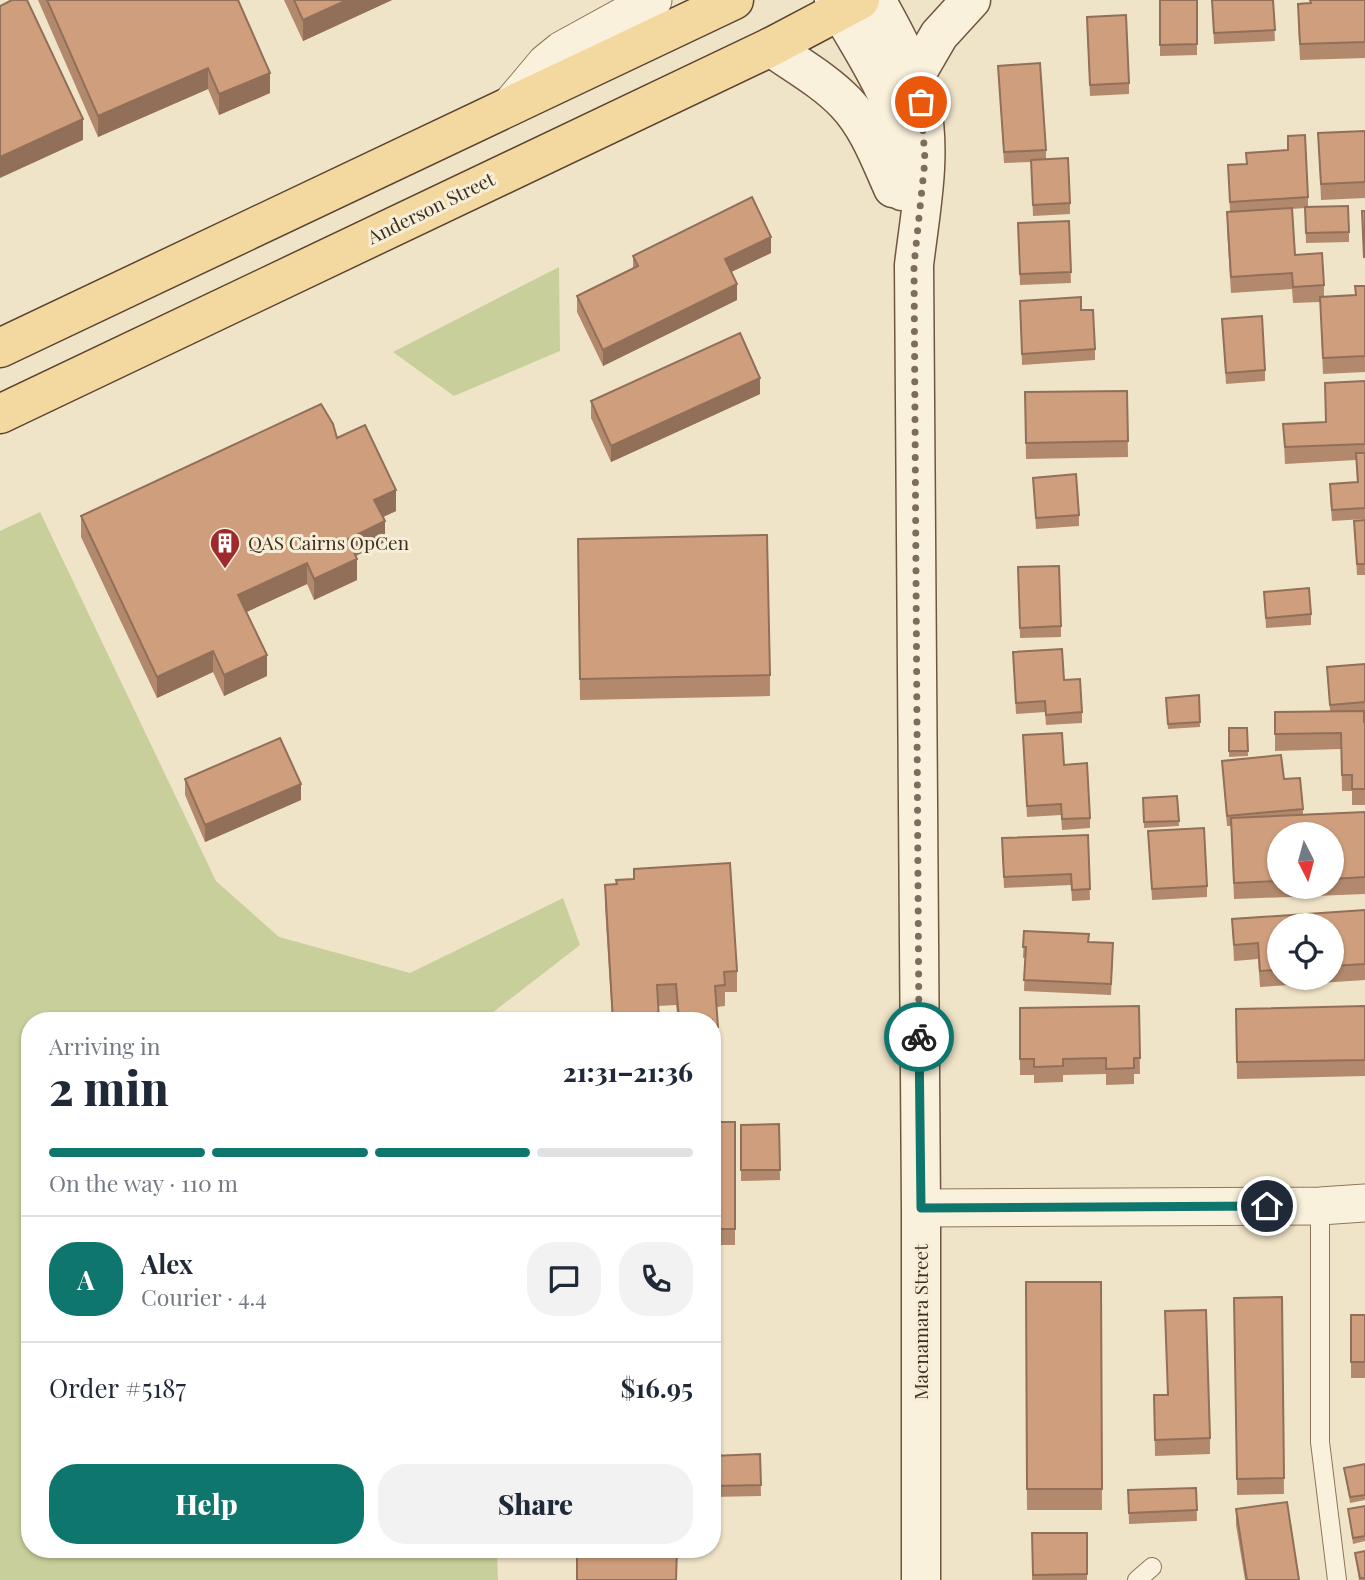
<!DOCTYPE html>
<meta charset="utf-8">
<style>
body{margin:0;font-family:"Playfair Display",serif;background:#f2f2f3;color:#1f2937;height:100vh;display:flex;flex-direction:column;font-size:26px;white-space:nowrap}
*{box-sizing:border-box;margin:0}
p{font-size:23px;color:#747a83}
.icon{flex:none;width:38px;height:38px;fill:none;stroke:currentColor;stroke-width:2;stroke-linecap:round;stroke-linejoin:round}
.map{position:relative;flex:1;overflow:hidden}
.side{position:absolute;left:21px;top:1012px;width:700px;height:546px;display:flex;flex-direction:column;background:#fff;border-radius:28px;box-shadow:0 2px 5px #0004}
.side>*{flex:none}
.needle{width:46px;rotate:174deg}
.buttons{position:absolute;left:1267px;top:822px;display:grid;gap:14px}
.buttons a{display:grid;place-items:center;width:77px;height:77px;border-radius:50%;background:#fff;box-shadow:0 2px 5px #0004;font-size:35px}
.pin{position:absolute;display:grid;place-items:center;width:60px;height:60px;color:#fff;margin:-30px;border:4px solid #fff;border-radius:50%;box-shadow:0 2px 7px #0007}
.courier{position:absolute;display:grid;place-items:center;width:70px;height:70px;margin:-35px;border:5px solid #0f766e;border-radius:50%;background:#fff;color:#222;box-shadow:0 2px 9px #0007}
.summary em{font-style:normal;font-weight:800}
.summary div{display:flex;flex-direction:column-reverse}
.summary{display:flex;align-items:center;justify-content:space-between;height:119px;padding:0 28px}
h1{font-size:46px;font-weight:800;line-height:52px}
.bar{display:grid;grid-template-columns:repeat(4,1fr);gap:10px 7px;align-content:center;height:84px;padding:0 28px}
.bar i{height:9px;border-radius:5px;background:#e0e1e3}
.bar .active{background:#0f766e}
.bar p{grid-column:span 4}
.line{display:flex;align-items:center;gap:18px;padding:0 28px;border-top:2px solid #e0e1e3}
.line div{flex:1}
.round{display:grid;place-items:center;flex:none;width:74px;height:74px;border-radius:28px;background:#f2f2f3}
.cta{display:flex;gap:14px;margin-top:auto;padding:14px 28px}
.cta a{flex:1;height:80px;border-radius:28px;background:#0f766e;color:#fff;font-size:28px;font-weight:800;line-height:80px;text-align:center}
.cta a+a{background:#f2f2f3;color:#1f2937}
.map>svg:first-child{display:block}
.green{fill:#c9cf9b}
.lines{fill:none;stroke-linecap:round;stroke-linejoin:round}
.lane-casing{stroke:#8d765c;stroke-width:20}
.street-casing{stroke:#8d765c;stroke-width:39}
.secondary-casing{stroke:#6f573f;stroke-width:41}
.primary-casing{stroke:#5b4430;stroke-width:41}
.lane{stroke:#faf1dc;stroke-width:18}
.street{stroke:#faf1dc;stroke-width:37}
.secondary{stroke:#faf1dc;stroke-width:38}
.primary{stroke:#f3d9a0;stroke-width:38}
.wall{fill:#b2896c;fill-rule:evenodd}
.shaded-wall{fill:#916f58}
.building{fill:#cf9f7d;stroke:#916f58;stroke-width:2}
.done{stroke:#7c6e5b;stroke-width:7;stroke-dasharray:0 12.6}
.route{stroke:#0f766e;stroke-width:9}
.labels{text-anchor:middle;stroke-width:6;stroke-linejoin:round;paint-order:stroke}
.street-label{font-size:19px;fill:#3d2e20;stroke:#f7eed8}
.poi-label{font-size:19px;fill:#3d2e20;stroke:#f7eed8;text-anchor:start}
</style>
<div class="map">
<svg width="1365" height="1580" viewBox="0 0 1365 1580">
<rect width="100%" height="100%" fill="#f0e4c8"/>
<g class="green">
<polygon points="559,267 560,351 454,396 393,352"/>
<polygon points="40,512 216,881 279,937 410,973 563,898 580,945 483,1020 30,1020 30,1549 497,1549 498,1580 0,1580 0,531"/>
</g>
<g class="lines">
<g class="lane-casing">
<g id="lane">
<polyline points="1320,1206 1320,1442 1337,1580"/>
<polyline points="1137,1580 1152,1567"/>
</g>
</g>
<g class="street-casing">
<g id="street">
<polyline points="509,107 546,63 562,50 653,0"/>
<polyline points="921,1208 1320,1206 1365,1203"/>
</g>
</g>
<g class="secondary-casing">
<g id="secondary">
<path d="M 834,0 C 851,31 872,62 887,95 C 899,125 901,158 902,191"/>
<path d="M 876,0 C 894,32 914,68 921,104 C 932,156 920,213 914,265 L 921,1208 L 921,1580"/>
<path d="M 771,47 C 796,65 824,80 846,103 C 868,126 880,159 893,188"/>
<polyline points="914,78 939,35 971,0"/>
</g>
</g>
<g class="primary-casing">
<g id="primary">
<polyline points="0,348 734,0"/>
<polyline points="0,414 771,47 860,0"/>
</g>
</g>
<use href="#lane" class="lane"/>
<use href="#street" class="street"/>
<use href="#secondary" class="secondary"/>
<use href="#primary" class="primary"/>
</g>
<g class="wall">
<polygon points="38,0 238,0 270,93 219,115 208,89 98,137"/>
<polygon points="284,0 392,0 303,41"/>
<polygon points="1160,0 1197,0 1197,55 1160,56"/>
<polygon points="1212,0 1273,0 1275,41 1214,44"/>
<polygon points="1310,0 1365,0 1365,58 1300,60 1298,20 1310,3"/>
<polygon points="1087,28 1129,83 1129,94 1090,96"/>
<polygon points="998,66 1046,150 1046,159 1070,203 1070,214 1033,216 1031,162 1004,163"/>
<polygon points="1365,131 1365,198 1321,200 1318,133"/>
<polygon points="1228,165 1308,197 1308,207 1349,232 1349,242 1306,243 1305,208 1292,209 1295,255 1324,285 1324,297 1355,295 1365,286 1365,372 1323,374 1320,302 1293,303 1292,289 1231,293 1227,228 1227,212 1230,212"/>
<polygon points="1069,221 1071,283 1020,285 1018,223"/>
<polygon points="771,253 731,272 737,300 603,366 577,312 577,296 633,268 633,256"/>
<polygon points="1020,301 1081,310 1095,349 1095,360 1022,365"/>
<polygon points="1222,319 1265,370 1265,381 1226,384"/>
<polygon points="1365,381 1365,519 1332,521 1330,495 1357,482 1356,460 1285,464 1283,424 1326,422 1325,383"/>
<polygon points="1127,391 1128,457 1026,459 1025,392"/>
<polygon points="760,394 611,462 591,418 591,401"/>
<polygon points="337,438 396,511 383,517 385,542 356,556 357,580 314,600 307,584 246,612 267,676 224,696 213,672 157,698 81,537 81,516"/>
<polygon points="1033,478 1079,515 1079,526 1036,529"/>
<polygon points="1365,520 1365,575 1357,575 1354,521"/>
<polygon points="578,539 770,675 770,696 580,700"/>
<polygon points="1018,567 1061,626 1061,637 1020,638"/>
<polygon points="1264,592 1311,614 1311,625 1266,628"/>
<polygon points="1013,652 1064,680 1082,712 1082,723 1046,725 1045,712 1016,714"/>
<polygon points="1365,664 1365,713 1364,713 1364,722 1365,722 1365,805 1352,805 1352,791 1342,791 1341,749 1275,751 1275,712 1330,711 1327,667"/>
<polygon points="1199,695 1200,727 1168,729 1166,698"/>
<polygon points="1229,728 1247,728 1248,756 1229,757"/>
<polygon points="1023,735 1064,765 1090,818 1090,828 1062,830 1061,815 1027,817"/>
<path d="M 1222,761 L 1284,779 L 1303,809 L 1303,814 L 1365,812 L 1365,894 L 1234,899 L 1231,826 L 1227,826 ZM 1279,835 L 1332,835 L 1332,887 L 1279,887 Z"/>
<polygon points="185,779 301,800 205,842 185,795"/>
<polygon points="1177,796 1179,826 1144,828 1143,798"/>
<polygon points="1148,831 1207,886 1207,897 1152,900"/>
<polygon points="1088,835 1090,900 1072,901 1071,885 1004,888 1002,848"/>
<polygon points="605,885 737,971 737,992 725,992 725,1006 717,1007 718,1047 712,1048 712,1020 678,1020 676,1005 658,1006 659,1020 612,1020 605,906"/>
<path d="M 1365,910 L 1365,980 L 1260,987 L 1258,959 L 1234,961 L 1232,919 ZM 1279,926 L 1332,926 L 1332,978 L 1279,978 Z"/>
<polygon points="1024,931 1088,942 1113,954 1111,995 1024,991 1025,958 1023,958"/>
<polygon points="1139,1006 1140,1074 1134,1074 1134,1084 1106,1085 1106,1074 1063,1075 1063,1082 1034,1083 1034,1075 1020,1075 1020,1008"/>
<polygon points="1365,1006 1365,1076 1237,1079 1236,1009"/>
<rect x="712" y="1122" width="23" height="123"/>
<polygon points="779,1124 780,1180 741,1181 741,1125"/>
<polygon points="1026,1282 1101,1282 1102,1510 1027,1510"/>
<polygon points="1282,1297 1284,1494 1237,1495 1234,1298"/>
<polygon points="1165,1311 1210,1438 1210,1454 1155,1456 1154,1395 1168,1395"/>
<rect x="1351" y="1315" width="14" height="63"/>
<polygon points="760,1454 761,1496 712,1497 712,1456"/>
<polygon points="1365,1464 1365,1500 1350,1503 1344,1468"/>
<polygon points="1196,1488 1197,1521 1129,1524 1128,1490"/>
<polygon points="1365,1506 1365,1541 1353,1544 1348,1509"/>
<polygon points="1236,1509 1299,1580 1245,1580 1236,1525"/>
<rect x="1032" y="1533" width="55" height="47"/>
<polygon points="1365,1551 1365,1580 1359,1580 1355,1553"/>
</g>
<g class="shaded-wall">
<polygon points="347,0 392,0 303,41 303,20"/>
<polygon points="208,68 208,89 98,137 98,116"/>
<polygon points="270,73 270,93 219,115 219,94"/>
<polygon points="83,119 83,140 0,178 0,157"/>
<polygon points="771,237 771,253 725,275 725,259"/>
<polygon points="737,284 737,300 603,366 603,350"/>
<polygon points="760,378 760,394 611,462 611,446"/>
<polygon points="396,490 396,511 374,521 374,500"/>
<polygon points="385,521 385,542 348,559 348,539"/>
<polygon points="357,559 357,580 314,600 314,579"/>
<polygon points="307,563 307,584 238,616 238,595"/>
<polygon points="213,651 213,672 157,698 157,677"/>
<polygon points="267,655 267,676 224,696 224,675"/>
<polygon points="301,784 301,800 205,842 205,825"/>
</g>
<g class="building">
<polygon points="12,0 27,0 83,119 0,157 0,6"/>
<polygon points="47,0 238,0 270,73 219,94 208,68 98,116"/>
<polygon points="294,0 347,0 303,20"/>
<polygon points="1160,0 1197,0 1197,44 1160,45"/>
<polygon points="1212,0 1273,0 1275,30 1214,33"/>
<polygon points="1310,0 1365,0 1365,42 1300,44 1298,4 1311,3"/>
<polygon points="1126,15 1129,83 1090,85 1087,17"/>
<polygon points="1040,63 1046,150 1004,152 998,66"/>
<polygon points="1365,131 1365,182 1321,184 1318,133"/>
<polygon points="1305,135 1308,197 1230,202 1228,165 1247,164 1246,153 1288,150 1288,136"/>
<polygon points="1068,158 1070,203 1033,205 1031,160"/>
<polygon points="752,197 771,237 725,259 737,284 603,350 577,296 638,266 633,256"/>
<polygon points="1348,206 1349,232 1306,233 1305,207"/>
<polygon points="1292,208 1295,255 1322,253 1324,285 1293,287 1292,273 1231,277 1227,212"/>
<polygon points="1362,211 1365,211 1365,257 1364,257"/>
<polygon points="1069,221 1071,272 1020,274 1018,223"/>
<polygon points="1355,286 1365,286 1365,356 1323,358 1320,297 1356,295"/>
<polygon points="1081,297 1081,310 1093,310 1095,349 1022,354 1020,301"/>
<polygon points="1262,316 1265,370 1226,373 1222,319"/>
<polygon points="740,333 760,378 611,446 591,401"/>
<polygon points="1365,381 1365,444 1285,447 1283,424 1326,422 1325,383"/>
<polygon points="1127,391 1128,441 1026,443 1025,392"/>
<polygon points="321,404 333,424 337,438 365,425 396,490 374,500 385,521 348,539 357,559 314,579 307,563 238,595 267,655 224,675 213,651 157,677 81,516"/>
<polygon points="1356,453 1365,453 1365,508 1332,510 1330,484 1358,482"/>
<polygon points="1076,474 1079,515 1036,518 1033,478"/>
<polygon points="1365,520 1365,564 1357,564 1354,521"/>
<polygon points="767,535 770,675 580,679 578,539"/>
<polygon points="1059,566 1061,626 1020,628 1018,567"/>
<polygon points="1309,588 1311,614 1266,618 1264,592"/>
<polygon points="1062,649 1064,680 1080,679 1082,712 1046,715 1045,701 1016,703 1013,652"/>
<polygon points="1365,664 1365,702 1330,705 1327,667"/>
<polygon points="1199,695 1200,722 1168,724 1166,698"/>
<polygon points="1364,711 1364,722 1365,722 1365,789 1352,789 1352,775 1342,775 1341,733 1275,734 1275,712"/>
<polygon points="1229,728 1247,728 1248,751 1229,751"/>
<polygon points="1062,733 1064,765 1087,763 1090,818 1062,819 1061,804 1027,806 1023,735"/>
<polygon points="280,738 301,784 205,825 185,779"/>
<polygon points="1281,755 1284,779 1300,778 1303,809 1227,816 1222,761"/>
<polygon points="1177,796 1179,821 1144,822 1143,798"/>
<polygon points="1365,812 1365,877 1332,879 1332,835 1279,835 1279,881 1234,883 1231,818"/>
<polygon points="1204,828 1207,886 1152,889 1148,831"/>
<polygon points="1088,835 1090,889 1072,890 1071,874 1004,877 1002,838"/>
<polygon points="730,863 737,971 724,972 725,985 715,986 718,1027 712,1027 712,1020 679,1020 676,984 657,985 659,1020 613,1020 605,885 617,884 616,880 634,879 634,869"/>
<polygon points="1365,910 1365,964 1332,966 1332,926 1279,926 1279,970 1260,971 1258,943 1234,945 1232,919"/>
<polygon points="1024,931 1089,934 1088,942 1113,943 1111,984 1024,980 1026,947 1023,947"/>
<polygon points="1139,1006 1140,1058 1134,1058 1134,1068 1106,1069 1106,1058 1063,1059 1063,1066 1034,1067 1034,1059 1020,1059 1020,1008"/>
<polygon points="1365,1006 1365,1060 1237,1062 1236,1009"/>
<rect x="712" y="1122" width="23" height="107"/>
<polygon points="779,1124 780,1170 741,1170 741,1125"/>
<polygon points="1026,1282 1101,1282 1102,1489 1027,1489"/>
<polygon points="1282,1297 1284,1478 1237,1479 1234,1298"/>
<polygon points="1206,1310 1210,1438 1155,1440 1154,1395 1168,1395 1165,1311"/>
<rect x="1351" y="1315" width="14" height="47"/>
<polygon points="760,1454 761,1485 712,1486 712,1456"/>
<polygon points="1365,1464 1365,1495 1350,1497 1344,1468"/>
<polygon points="1196,1488 1197,1510 1129,1513 1128,1490"/>
<polygon points="1287,1502 1299,1580 1247,1580 1236,1509"/>
<polygon points="1365,1506 1365,1536 1353,1538 1348,1509"/>
<polygon points="1032,1533 1087,1533 1087,1574 1033,1575"/>
<polygon points="577,1549 677,1549 676,1580 577,1580"/>
<polygon points="1365,1551 1365,1578 1360,1578 1355,1553"/>
</g>
<g class="lines">
<polyline class="done" points="919,1037 914,265 925,160 921,102"/>
<polyline class="route" points="919,1037 921,1208 1267,1206"/>
</g>
<defs>
<g id="building-pin" transform="scale(1.575)"><path d="M0 17L-7.5 6A9.5 9.5 0 1 1 7.5 6Z" fill="#9e2a2b" stroke="#f7eed8"/><path d="M-4-6H4V6H1V3H-1V6H-4ZM-2.5-4.3h1.7v1.8h-1.7ZM.8-4.3h1.7v1.8H.8ZM-2.5-1h1.7V.8h-1.7ZM.8-1h1.7V.8H.8Z" fill="#fff"/></g>
</defs>
<g fill-rule="evenodd">
<use href="#building-pin" x="225" y="543"/>
</g>
<g class="labels">
<g class="street-label">
<text transform="translate(431 208) rotate(-26)" y="7">Anderson Street</text>
<text transform="translate(921 1322) rotate(-90)" y="7">Macnamara Street</text>
</g>
<g class="poi-label">
<text x="248" y="550">QAS Cairns OpCen</text>
</g>
</g>
</svg>
<div class="buttons">
<a><svg class="needle" viewBox="-14 -14 28 28"><path d="M0-13l5 13h-10z" fill="#e53935"/><path d="M0 13l5-13h-10z" fill="#747a83"/></svg></a>
<a><svg class="icon" aria-label="locate" viewBox="0 0 24 24"><circle cx="12" cy="12" r="6"/><path d="M12 2v4M12 18v4M2 12h4M18 12h4"/></svg></a>
</div>
<div class="pin" style="left:921px;top:102px;background:#ea580c"><svg class="icon" aria-label="bag" viewBox="0 0 24 24"><path d="M5 8h14l-1 12H6zM9 8a3 3 0 0 1 6 0"/></svg></div>
<div class="pin" style="left:1267px;top:1206px;background:#1f2937"><svg class="icon" aria-label="home" viewBox="0 0 24 24"><path d="M3 11l9-7 9 7M6 9v11h12V9"/></svg></div>
<div class="courier" style="left:919px;top:1037px"><svg class="icon" aria-label="bike" viewBox="0 0 24 24"><circle cx="6" cy="16" r="4"/><circle cx="18" cy="16" r="4"/><path d="M6 16l4-8h5l3 8M10 8l3 8H6M13 5h3"/></svg></div>
<section class="side">
<div class="summary"><div><h1>2 min</h1><p>Arriving in</p></div><em>21:31–21:36</em></div>
<div class="bar"><i class="active"></i><i class="active"></i><i class="active"></i><i></i><p>On the way · 110 m</p></div>
<div class="line" style="height:126px"><b class="round" style="background:#0f766e;color:#fff">A</b><div><b>Alex</b><p>Courier · 4.4</p></div><a class="round"><svg class="icon" aria-label="chat" viewBox="0 0 24 24"><path d="M4 5h16v11H9l-5 4z"/></svg></a><a class="round"><svg class="icon" aria-label="phone" viewBox="0 0 24 24"><path d="M5 4h4l2 5-3 2q2 4 5 5l2-3 5 2v4C11 20 4 13 5 4z"/></svg></a></div>
<div class="line" style="height:91px"><div>Order #5187</div><b>$16.95</b></div>
<div class="cta"><a>Help</a><a>Share</a></div>
</section>
</div>
